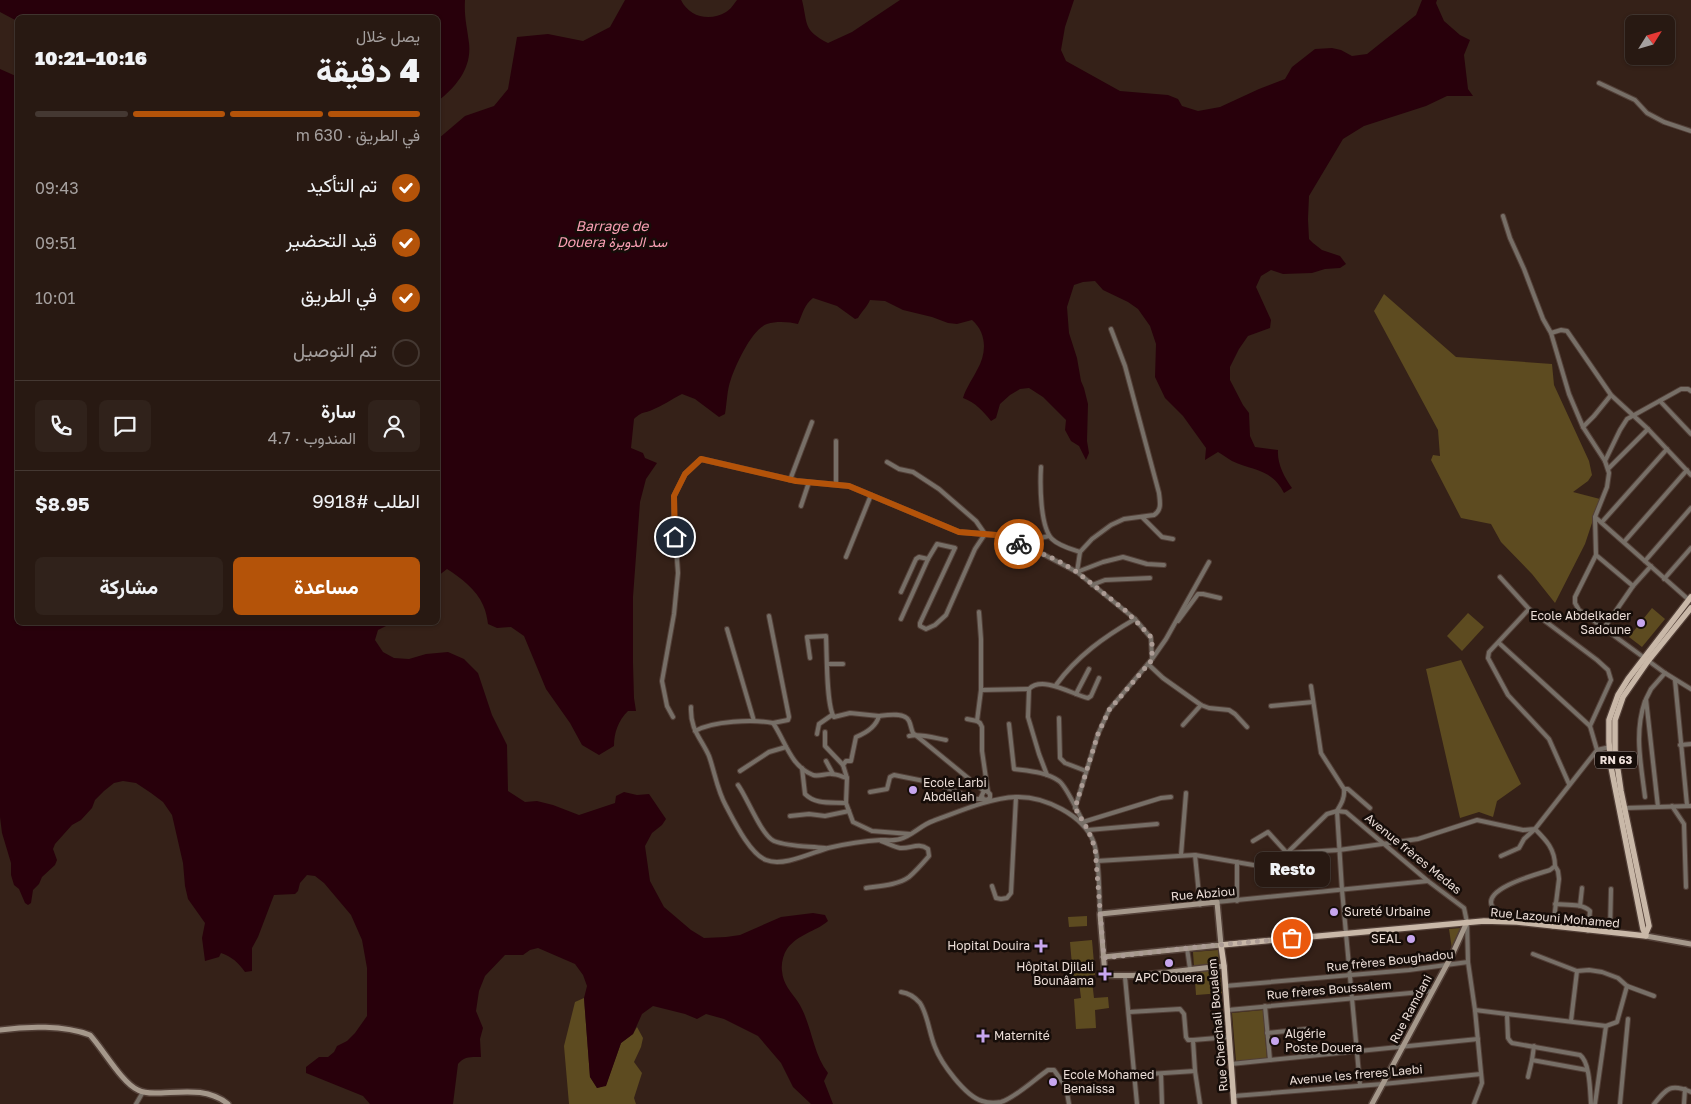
<!DOCTYPE html>
<html lang="ar">
<meta charset="utf-8">
<style>
body{margin:0;font-family:"Golos Text",Vazirmatn,sans-serif;background:#30221b;color:#f1f3f6;direction:rtl;height:100vh;display:flex;flex-direction:column;font-size:19px;white-space:nowrap}
*{box-sizing:border-box;margin:0}
p{font-size:16px;color:#a5a09f}
.icon{flex:none;width:28px;height:28px;fill:none;stroke:currentColor;stroke-width:2;stroke-linecap:round;stroke-linejoin:round}
.map{position:relative;flex:1;overflow:hidden;direction:ltr}
.panel{position:absolute;left:15px;top:15px;width:425px;height:610px;display:flex;flex-direction:column;background:#281912;border-radius:8px;box-shadow:0 1px 4px #0004,0 0 0 1px #443832;direction:rtl}
.panel>*{flex:none}
.needle{width:32px;rotate:53deg}
.fabs{position:absolute;left:1625px;top:15px;display:grid;gap:10px}
.fabs a{display:grid;place-items:center;width:50px;height:50px;border-radius:8px;background:#281912;box-shadow:0 1px 4px #0004,0 0 0 1px #443832;font-size:25px}
.pin{position:absolute;display:grid;place-items:center;width:42px;height:42px;color:#fff;margin:-21px;border:2px solid #fff;border-radius:50%;box-shadow:0 1px 5px #0007}
.courier{position:absolute;display:grid;place-items:center;width:50px;height:50px;margin:-25px;border:4px solid #b45309;border-radius:50%;background:#fff;color:#222;box-shadow:0 1px 6px #0007}
.bubble{position:absolute;height:35px;border-radius:8px;background:#281912;box-shadow:0 1px 4px #0004,0 0 0 1px #443832;font-size:16px;font-weight:800;line-height:35px;text-align:center;direction:rtl}
.overview em{font-style:normal;font-weight:800}
.overview div{display:flex;flex-direction:column-reverse}
.overview{display:flex;align-items:center;justify-content:space-between;height:85px;padding:0 20px}
h1{font-size:32px;font-weight:800;line-height:38px}
.bar{display:grid;grid-template-columns:repeat(4,1fr);gap:8px 5px;align-content:center;height:60px;padding:0 20px}
.bar i{height:6px;border-radius:4px;background:#443832}
.bar .active{background:#b45309}
.bar p{grid-column:span 4}
.line{display:flex;align-items:center;gap:12px;padding:0 20px;border-top:1px solid #443832}
.line div{flex:1}
.round{display:grid;place-items:center;flex:none;width:52px;height:52px;border-radius:8px;background:#30221b}
ol{padding:0 20px;list-style:none}
li{display:flex;align-items:center;gap:15px;height:55px}
li p{margin-inline-start:auto}
li .icon{padding:5px;border-radius:50%;background:#b45309;color:#fff;stroke-width:4}
li:last-child{color:#a5a09f}
li i{width:28px;height:28px;border:2px solid #443832;border-radius:50%}
.cta{display:flex;gap:10px;margin-top:auto;padding:10px 20px}
.cta a{flex:1;height:58px;border-radius:8px;background:#b45309;color:#fff;font-size:20px;font-weight:800;line-height:58px;text-align:center}
.cta a+a{background:#30221b;color:#f1f3f6}
.map>svg:first-child{display:block}
.green{fill:#5d4b20}
.water{fill:#28000b}
.lines{fill:none;stroke-linecap:round;stroke-linejoin:round}
.street-casing{stroke:#523f37;stroke-width:6}
.secondary-casing{stroke:#523f37;stroke-width:8}
.primary-casing{stroke:#523f37;stroke-width:8}
.street{stroke:#776f67;stroke-width:4}
.secondary{stroke:#a5988b;stroke-width:5}
.primary{stroke:#c9b8a8;stroke-width:5.5}
.done{stroke:#ac9c95;stroke-width:5;stroke-dasharray:0 9}
.route{stroke:#b45309;stroke-width:6}
.poi-dot{fill:#c7a6ef;stroke:#160d09;stroke-width:2}
.labels{text-anchor:middle;stroke-width:5;stroke-linejoin:round;paint-order:stroke}
.shield{fill:#160d09;stroke:#ac9f9a;stroke-width:1}
.shield-label{font-size:11px;font-weight:bold;fill:#ecded8}
.poi-label{font-size:12px;fill:#ecded8;stroke:#160d09;text-anchor:start}
.street-label{font-size:12px;fill:#ecded8;stroke:#160d09}
.water-label{font-size:14px;font-style:italic;fill:#f9a0b4;stroke:#160d09}
</style>
<div class="map">
<svg width="1691" height="1104" viewBox="0 0 1691 1104">
<rect width="100%" height="100%" fill="#352118"/>
<g class="green">
<polygon points="1384,294 1456,357 1552,364 1554,385 1589,461 1592,475 1588,481 1573,492 1600,499 1585,544 1555,603 1532,574 1501,542 1491,524 1461,518 1431,460 1433,455 1440,456 1438,430 1374,311"/>
<polygon points="1652,608 1665,619 1642,647 1629,637"/>
<polygon points="1468,613 1484,627 1462,651 1447,636"/>
<polygon points="1461,660 1521,784 1497,801 1493,817 1479,812 1460,818 1426,669"/>
<polygon points="1087,916 1087,926 1069,927 1068,917"/>
<polygon points="1461,928 1452,949 1449,929"/>
<polygon points="1092,940 1095,975 1073,977 1070,942"/>
<polygon points="1218,950 1222,993 1196,995 1193,952"/>
<polygon points="1092,981 1094,998 1108,997 1109,1008 1095,1010 1096,1028 1076,1029 1074,999 1081,998 1079,982"/>
<polygon points="584,998 590,1077 597,1088 606,1085 621,1043 633,1034 637,1027 643,1038 641,1047 634,1062 642,1073 634,1098 636,1104 569,1104 564,1046 575,1002"/>
<polygon points="1263,1010 1267,1059 1236,1061 1232,1013"/>
</g>
<g class="water">
<path d="M 0,0 L 465,0 C 464,17 467,27 469,43 C 472,68 456,87 438,101 L 438,18 L 18,18 L 17,21 L 0,12 Z"/>
<path d="M 625,0 L 681,0 C 689,17 710,22 726,12 C 730,10 734,4 737,0 L 802,0 C 808,25 803,30 828,43 L 852,32 L 900,0 L 1074,0 L 1065,27 L 1061,50 L 1066,61 L 1120,91 L 1168,95 L 1178,99 L 1182,106 L 1198,111 L 1220,107 L 1259,89 L 1285,79 L 1292,67 L 1315,49 L 1332,48 L 1341,50 L 1352,56 L 1367,54 L 1416,15 L 1422,0 L 1437,0 L 1436,3 L 1444,21 L 1460,35 L 1470,40 L 1464,55 L 1468,89 L 1473,96 L 1447,96 L 1426,106 L 1364,126 L 1343,139 L 1309,196 L 1308,219 L 1309,239 L 1313,243 L 1322,250 L 1340,256 L 1346,264 L 1340,268 L 1325,269 L 1312,273 L 1283,274 L 1271,270 L 1261,276 L 1256,287 L 1271,320 L 1270,328 L 1248,336 L 1239,349 L 1230,367 L 1230,380 L 1243,405 L 1249,413 L 1250,436 L 1255,447 L 1278,450 C 1277,463 1284,477 1292,488 L 1284,493 C 1272,469 1254,471 1232,461 C 1227,458 1223,455 1218,452 L 1205,460 L 1206,448 L 1183,416 L 1165,398 L 1155,377 L 1156,344 L 1150,326 L 1138,309 L 1128,302 L 1103,290 L 1095,281 L 1083,282 L 1074,285 L 1067,307 L 1069,333 L 1077,358 L 1081,381 L 1084,388 L 1088,404 L 1087,441 L 1089,453 L 1086,460 L 1079,446 L 1071,441 L 1065,430 L 1066,420 L 1043,397 L 1029,388 L 1020,389 L 1010,395 L 1000,404 L 996,418 L 991,421 C 983,411 976,403 963,398 C 966,388 972,380 977,370 C 987,353 987,333 972,320 L 957,324 L 948,323 L 932,317 L 903,310 L 885,301 L 870,300 C 867,307 862,311 858,318 L 855,319 L 837,306 L 813,298 C 804,305 803,313 798,324 C 789,322 777,321 767,324 C 752,329 736,364 731,379 C 727,389 727,403 725,414 L 719,417 L 695,399 L 682,394 C 672,399 662,406 652,410 C 642,414 643,411 634,419 L 631,448 L 643,453 L 645,458 L 657,463 L 646,479 L 640,502 L 633,597 L 633,663 L 634,698 L 636,711 L 628,711 C 618,721 614,733 614,746 L 599,755 L 582,745 L 570,723 L 546,689 L 524,636 L 511,627 L 497,628 L 488,624 C 487,618 486,611 483,605 C 477,590 460,577 447,569 L 438,576 L 438,139 L 465,116 L 494,106 L 508,89 L 517,37 L 548,34 L 583,41 L 610,27 Z"/>
<path d="M 0,69 L 18,77 L 18,622 L 392,623 L 378,630 L 375,640 L 383,652 L 394,658 L 409,659 L 426,654 L 448,652 L 464,659 L 478,673 L 492,715 L 507,745 L 508,791 L 525,802 L 537,801 L 553,805 L 579,815 L 615,803 L 616,796 L 624,792 L 637,795 L 649,794 L 666,819 L 662,825 L 652,833 L 645,846 L 650,881 L 664,907 L 691,930 L 704,938 L 726,937 L 740,935 L 781,917 L 813,913 L 825,915 L 828,921 C 815,932 798,934 787,949 C 783,955 781,964 782,971 C 783,984 791,992 798,1002 C 812,1024 812,1052 828,1073 L 824,1081 L 833,1104 L 811,1104 L 793,1087 L 781,1063 L 758,1036 L 724,1019 L 706,1014 L 697,1019 L 685,1014 L 653,1006 L 642,1014 L 633,1034 L 621,1043 L 606,1086 L 597,1088 L 590,1077 L 584,998 L 587,986 L 583,975 L 575,964 L 538,948 L 530,950 L 523,955 L 505,955 L 485,976 L 479,991 L 476,1011 L 483,1028 L 480,1039 L 481,1057 C 472,1057 464,1056 458,1064 L 453,1104 L 370,1104 L 363,1096 L 306,1073 L 306,1067 L 319,1057 L 328,1057 L 334,1052 L 337,1046 L 347,1041 L 355,1033 L 367,1016 L 367,968 L 362,940 L 351,915 L 324,883 L 315,876 L 307,875 L 300,883 L 298,891 L 295,894 L 274,895 L 258,937 L 252,948 L 252,971 L 245,972 C 238,962 232,957 221,953 L 219,957 L 205,961 L 202,938 L 205,923 L 188,899 L 185,886 L 183,863 L 172,815 L 163,802 L 151,793 L 136,783 L 123,781 L 114,783 L 104,791 L 95,800 L 92,808 L 81,820 L 72,825 L 55,844 L 53,849 L 57,860 L 55,865 L 42,877 L 39,884 L 33,890 L 31,903 L 28,905 L 25,903 L 19,889 L 14,885 L 11,875 L 11,863 L 2,833 L 0,817 Z"/>
</g>
<g class="lines">
<g class="street-casing">
<g id="street">
<polyline points="1599,83 1635,100 1647,113 1664,122 1691,131"/>
<polyline points="1503,216 1510,238 1524,269 1543,319 1551,333 1569,394 1583,427 1605,461 1609,473 1607,487 1595,517 1596,555 1575,597 1575,603 1579,610 1665,673 1691,689"/>
<path d="M 1111,329 L 1125,366 L 1159,493 C 1160,502 1162,510 1154,515 L 1124,519 L 1111,525 L 1092,539 L 1080,552 L 1077,572 L 1103,562 L 1123,557 L 1147,564 L 1164,565"/>
<polyline points="1551,333 1561,330 1567,331 1611,395 1648,429 1691,475"/>
<polyline points="1660,401 1691,434"/>
<polyline points="1583,427 1594,416 1611,395"/>
<polyline points="836,441 836,484"/>
<polyline points="1605,461 1620,430 1627,419 1681,389 1688,389 1691,391"/>
<polyline points="887,462 899,469 913,472 939,489 976,521 985,534 975,549 946,615 935,625 926,629 920,626 920,623 955,548 937,544 928,559 901,619"/>
<path d="M 1041,467 C 1040,484 1040,527 1052,539 C 1059,546 1071,549 1080,552"/>
<polyline points="1608,469 1648,429"/>
<polyline points="790,480 812,422"/>
<polyline points="801,506 809,482"/>
<polyline points="1142,517 1162,537 1173,539"/>
<polyline points="1595,517 1689,600"/>
<polyline points="1602,522 1667,449"/>
<polyline points="1029,532 1040,538 1049,536"/>
<polyline points="1624,542 1687,470"/>
<polyline points="1596,555 1633,586"/>
<polyline points="846,557 871,495"/>
<polyline points="1645,561 1691,508"/>
<polyline points="1500,577 1529,609 1597,660 1608,670 1611,680 1590,726"/>
<polyline points="1664,579 1691,548"/>
<polyline points="1092,585 1105,580 1150,578"/>
<polyline points="901,592 916,559 919,557 928,559"/>
<polyline points="1529,609 1489,652 1488,658 1508,695 1549,739 1569,784"/>
<polyline points="769,616 789,717 788,720 773,723"/>
<polyline points="1178,621 1198,594 1203,594 1220,598"/>
<polyline points="1604,628 1633,586 1651,566"/>
<polyline points="727,629 754,721"/>
<polyline points="1499,643 1590,726 1597,750"/>
<path d="M 810,658 L 807,637 L 826,636 C 827,652 826,706 834,717 L 850,713 L 879,716 C 876,727 866,733 856,737 L 851,761 L 846,761 L 843,765 L 847,778 L 846,803 L 853,822 L 872,831 L 910,834"/>
<polyline points="1152,659 1166,639 1209,562"/>
<polyline points="827,664 843,664"/>
<polyline points="1148,664 1163,678 1201,705 1209,708 1229,710 1235,714 1247,727"/>
<polyline points="1675,680 1687,805"/>
<path d="M 1056,685 C 1077,656 1104,637 1135,619"/>
<path d="M 1311,686 L 1321,753 L 1344,789 C 1345,798 1341,804 1337,811 L 1342,890 L 1360,1085"/>
<polyline points="981,690 1029,689"/>
<polyline points="1076,694 1089,669"/>
<polyline points="1271,706 1313,702"/>
<path d="M 691,707 C 690,730 701,738 709,756 C 715,773 717,790 726,806 C 734,821 750,854 766,860 C 783,867 811,853 828,848 C 845,844 864,841 881,840 C 887,840 894,841 900,839 C 912,836 921,825 933,821 C 958,812 989,798 1016,797 C 1044,796 1084,815 1094,843 C 1100,861 1099,894 1100,914"/>
<path d="M 879,716 C 887,715 905,712 909,721 C 911,725 911,729 913,733 L 984,791"/>
<polyline points="673,717 667,706 662,681 674,614 678,573 674,519 674,496 685,474 701,459 797,481 849,486 959,532 996,535 1003,537 1039,552 1077,572 1135,619 1151,638 1152,659 1109,710 1098,734 1075,808"/>
<polyline points="1059,718 1060,758 1065,763 1086,771"/>
<polyline points="967,719 977,721 980,723 982,727 982,751 988,792"/>
<polyline points="977,721 981,690 981,639 979,612"/>
<path d="M 1009,724 L 1014,769 C 1029,771 1047,772 1059,781 C 1068,788 1078,814 1085,825"/>
<polyline points="1183,725 1201,705"/>
<path d="M 695,731 C 713,721 753,719 773,723 C 785,740 790,766 813,775 C 819,777 826,773 832,774 C 837,774 843,777 847,778"/>
<polyline points="825,732 825,746 843,765"/>
<polyline points="817,734 819,724 832,715"/>
<path d="M 909,736 C 919,733 935,738 946,740"/>
<polyline points="1680,745 1691,744"/>
<polyline points="826,761 833,774"/>
<path d="M 802,768 L 805,794 C 816,805 831,802 846,803"/>
<polyline points="740,771 769,752 786,747"/>
<path d="M 1047,775 L 1039,754 L 1028,717 L 1029,689 C 1043,675 1073,695 1088,698 L 1091,696 L 1099,678"/>
<path d="M 738,785 C 747,797 761,835 774,841 C 789,847 809,846 825,848"/>
<polyline points="1344,789 1348,789 1370,808"/>
<polyline points="870,792 887,789 890,777 894,775 934,783 976,799 983,799"/>
<path d="M 1645,797 C 1641,764 1634,733 1645,701"/>
<polyline points="980,799 984,791 987,791 990,794 990,798 987,800 983,799 982,796"/>
<polyline points="1672,806 1684,824 1686,887"/>
<polyline points="1658,807 1646,699 1651,689 1665,673"/>
<polyline points="1625,808 1691,806"/>
<polyline points="790,816 809,814 825,816 849,811"/>
<polyline points="1083,822 1161,798 1171,797"/>
<polyline points="1088,830 1157,824"/>
<polyline points="1253,841 1268,832 1287,853 1327,814 1337,811 1346,812 1428,881 1464,908 1467,922 1468,962 1475,1010 1482,1083 1474,1104"/>
<polyline points="1181,855 1186,793"/>
<polyline points="1195,855 1200,905"/>
<path d="M 1501,856 L 1519,848 L 1524,839 L 1535,829 C 1546,840 1555,849 1555,866 L 1550,870 C 1538,874 1483,888 1492,906 C 1496,913 1509,917 1515,921"/>
<polyline points="1097,861 1195,855 1271,868 1287,853 1339,850 1418,839 1477,820 1523,830 1535,829 1597,750 1610,747"/>
<polyline points="1237,862 1237,901"/>
<polyline points="992,886 996,898 1001,899 1007,898 1011,893 1016,797"/>
<path d="M 866,888 C 880,886 898,885 909,877 C 916,871 923,863 929,856 L 928,849 C 918,842 911,849 900,848 C 894,847 887,843 881,841"/>
<polyline points="1217,902 1428,881"/>
<path d="M 1555,904 C 1566,905 1582,903 1590,911 L 1588,931"/>
<polyline points="1580,906 1582,888"/>
<polyline points="1553,927 1559,879 1558,871 1555,866"/>
<polyline points="1610,932 1611,889"/>
<polyline points="1187,948 1190,969"/>
<polyline points="1533,954 1577,971 1589,970 1602,972 1618,978 1627,986 1654,996"/>
<polyline points="1125,977 1137,1104"/>
<polyline points="1225,986 1409,970 1468,962"/>
<path d="M 901,992 C 908,993 915,997 920,1003 C 928,1015 929,1033 935,1047 C 941,1063 965,1096 982,1101 C 988,1103 995,1103 1001,1102 C 1015,1098 1035,1079 1048,1070 L 1054,1070 L 1066,1087 L 1069,1104"/>
<polyline points="1265,1006 1270,1060"/>
<polyline points="1228,1010 1432,991"/>
<path d="M 1475,1010 L 1507,1014 L 1508,1038 L 1510,1041 L 1512,1043 L 1580,1055 C 1590,1062 1590,1091 1591,1104"/>
<polyline points="1129,1012 1180,1009 1184,1014 1186,1037 1188,1040 1193,1040"/>
<polyline points="1507,1014 1606,1026 1617,1022 1627,986"/>
<polyline points="1571,1021 1577,971"/>
<polyline points="1267,1033 1306,1029"/>
<polyline points="1534,1046 1532,1060 1587,1070"/>
<polyline points="1231,1064 1478,1039"/>
<polyline points="1195,1071 1200,1104"/>
<polyline points="1161,1074 1162,1104"/>
<polyline points="1134,1075 1195,1071 1193,1040 1229,1037"/>
<polyline points="1528,1077 1532,1060"/>
<polyline points="1234,1096 1383,1084 1481,1074"/>
<polyline points="136,1104 143,1092"/>
<polyline points="1595,1104 1606,1026"/>
<polyline points="1620,1104 1628,1019"/>
<path d="M 1654,1104 C 1667,1088 1671,1083 1691,1092"/>
<polyline points="1684,1104 1685,1089"/>
</g>
</g>
<g class="secondary-casing">
<g id="secondary">
<polyline points="1646,936 1691,944"/>
<path d="M 1103,957 L 1221,945 L 1217,902 L 1100,914 L 1105,975 C 1144,978 1185,969 1224,966"/>
<path d="M 0,1030 C 27,1026 64,1025 90,1035 C 103,1049 122,1083 138,1090 C 145,1094 153,1093 161,1093 C 184,1092 208,1088 228,1104"/>
<polyline points="1372,1104 1452,955 1467,922"/>
</g>
</g>
<g class="primary-casing">
<g id="primary">
<polyline points="1646,933 1649,926 1621,791 1615,750 1615,720 1623,697 1648,661 1691,608"/>
<polyline points="1234,1104 1224,966 1221,945 1484,921 1517,922 1646,936 1643,929 1611,767 1609,742 1609,720 1618,695 1628,679 1691,597"/>
</g>
</g>
<use href="#street" class="street"/>
<use href="#secondary" class="secondary"/>
<use href="#primary" class="primary"/>
</g>
<g class="lines">
<polyline class="done" points="1019,544 1057,560 1077,572 1126,611 1152,638 1152,660 1109,710 1098,734 1075,808 1088,830 1095,848 1104,958 1187,948 1292,938"/>
<polyline class="route" points="675,537 674,496 685,474 701,459 796,481 849,486 959,532 996,535 1019,544"/>
</g>
<g class="poi-dot">
<circle cx="1641" cy="623" r="5"/>
<circle cx="913" cy="790" r="5"/>
<circle cx="1334" cy="912" r="5"/>
<circle cx="1411" cy="939" r="5"/>
<path d="M1038.5 938.5h5v5h5v5h-5v5h-5v-5h-5v-5h5z"/>
<circle cx="1169" cy="963" r="5"/>
<path d="M1102.5 966.5h5v5h5v5h-5v5h-5v-5h-5v-5h5z"/>
<path d="M980.5 1028.5h5v5h5v5h-5v5h-5v-5h-5v-5h5z"/>
<circle cx="1275" cy="1041" r="5"/>
<circle cx="1053" cy="1082" r="5"/>
</g>
<g class="labels">
<rect class="shield" x="1595" y="751.5" width="42" height="17" rx="4"/>
<g class="shield-label">
<text x="1616" y="764">RN 63</text>
</g>
<g class="poi-label">
<text x="1631" y="620" text-anchor="end">Ecole Abdelkader<tspan x="1631" dy="14">Sadoune</tspan></text>
<text x="923" y="787">Ecole Larbi<tspan x="923" dy="14">Abdellah</tspan></text>
<text x="1344" y="916">Sureté Urbaine</text>
<text x="1401" y="943" text-anchor="end">SEAL</text>
<text x="1030" y="950" text-anchor="end">Hopital Douira</text>
<text x="1094" y="971" text-anchor="end">Hôpital Djilali<tspan x="1094" dy="14">Bounâama</tspan></text>
<text x="1169" y="982" text-anchor="middle">APC Douera</text>
<text x="1285" y="1038">Algérie<tspan x="1285" dy="14">Poste Douera</tspan></text>
<text x="994" y="1040">Maternité</text>
<text x="1063" y="1079">Ecole Mohamed<tspan x="1063" dy="14">Benaissa</tspan></text>
</g>
<g class="street-label">
<text transform="translate(1413 854) rotate(39)" y="4">Avenue frères Medas</text>
<text transform="translate(1203 894) rotate(-5)" y="4">Rue Abziou</text>
<text transform="translate(1555 918) rotate(5)" y="4">Rue Lazouni Mohamed</text>
<text transform="translate(1390 961) rotate(-6)" y="4">Rue frères Boughadou</text>
<text transform="translate(1329 990) rotate(-5)" y="4">Rue frères Boussalem</text>
<text transform="translate(1411 1009) rotate(-62)" y="4">Rue Ramdani</text>
<text transform="translate(1218 1025) rotate(-95)" y="4">Rue Cherchali Boualem</text>
<text transform="translate(1356 1075) rotate(-5)" y="4">Avenue les freres Laebi</text>
</g>
<g class="water-label">
<text x="612" y="231">Barrage de<tspan x="612" dy="16">Douera سد الدويرة</tspan></text>
</g>
</g>
</svg>
<div class="fabs">
<a><svg class="needle" viewBox="-14 -14 28 28"><path d="M0-13l5 13h-10z" fill="#e53935"/><path d="M0 13l5-13h-10z" fill="#a5a09f"/></svg></a>
</div>
<div class="pin" style="left:1292px;top:938px;background:#ea580c"><svg class="icon" aria-label="bag" viewBox="0 0 24 24"><path d="M5 8h14l-1 12H6zM9 8a3 3 0 0 1 6 0"/></svg></div>
<div class="pin" style="left:675px;top:537px;background:#1f2937"><svg class="icon" aria-label="home" viewBox="0 0 24 24"><path d="M3 11l9-7 9 7M6 9v11h12V9"/></svg></div>
<div class="courier" style="left:1019px;top:544px"><svg class="icon" aria-label="bike" viewBox="0 0 24 24"><circle cx="6" cy="16" r="4"/><circle cx="18" cy="16" r="4"/><path d="M6 16l4-8h5l3 8M10 8l3 8H6M13 5h3"/></svg></div>
<div class="bubble" style="left:1255px;top:852px;width:75px">Resto</div>
<section class="panel">
<div class="overview"><div><h1>4 دقيقة</h1><p>يصل خلال</p></div><em>10:16–10:21</em></div>
<div class="bar"><i class="active"></i><i class="active"></i><i class="active"></i><i></i><p>في الطريق · 630 m</p></div>
<ol>
<li><svg class="icon" aria-label="check" viewBox="0 0 24 24"><path d="M5 12l5 5 9-10"/></svg>تم التأكيد<p>09:43</p></li>
<li><svg class="icon" aria-label="check" viewBox="0 0 24 24"><path d="M5 12l5 5 9-10"/></svg>قيد التحضير<p>09:51</p></li>
<li><svg class="icon" aria-label="check" viewBox="0 0 24 24"><path d="M5 12l5 5 9-10"/></svg>في الطريق<p>10:01</p></li>
<li><i></i>تم التوصيل</li>
</ol>
<div class="line" style="height:90px"><a class="round"><svg class="icon" aria-label="person" viewBox="0 0 24 24"><circle cx="12" cy="8" r="4"/><path d="M4 21q1-7 8-7t8 7"/></svg></a><div><b>سارة</b><p>المندوب · 4.7</p></div><a class="round"><svg class="icon" aria-label="chat" viewBox="0 0 24 24"><path d="M4 5h16v11H9l-5 4z"/></svg></a><a class="round"><svg class="icon" aria-label="phone" viewBox="0 0 24 24"><path d="M5 4h4l2 5-3 2q2 4 5 5l2-3 5 2v4C11 20 4 13 5 4z"/></svg></a></div>
<div class="line" style="height:65px"><div>الطلب #9918</div><b>$8.95</b></div>
<div class="cta"><a>مساعدة</a><a>مشاركة</a></div>
</section>
</div>
